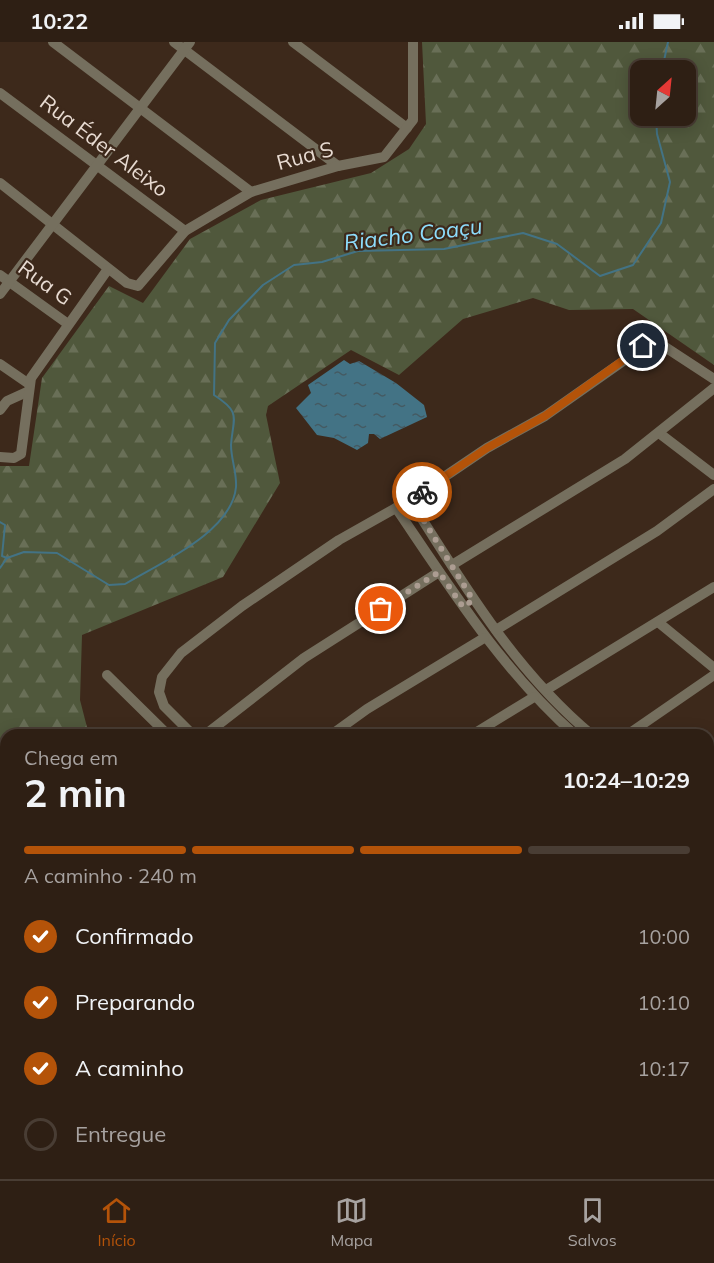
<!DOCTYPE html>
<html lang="pt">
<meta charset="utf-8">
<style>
body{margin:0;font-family:Mulish,sans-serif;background:#36271d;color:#f1f3f6;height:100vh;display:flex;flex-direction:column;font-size:22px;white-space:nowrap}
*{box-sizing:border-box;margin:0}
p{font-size:20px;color:#a7a2a0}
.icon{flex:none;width:33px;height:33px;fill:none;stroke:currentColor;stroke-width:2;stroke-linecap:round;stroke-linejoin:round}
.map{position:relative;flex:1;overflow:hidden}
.sheet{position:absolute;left:0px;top:687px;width:714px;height:450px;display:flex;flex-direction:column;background:#2e1f14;border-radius:18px 18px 0 0;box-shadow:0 3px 15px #0003,0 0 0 2px #493d34}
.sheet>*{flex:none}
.needle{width:39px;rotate:27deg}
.tools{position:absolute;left:630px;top:18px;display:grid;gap:12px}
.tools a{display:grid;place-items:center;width:66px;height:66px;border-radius:12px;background:#2e1f14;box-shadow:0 3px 15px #0003,0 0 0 2px #493d34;font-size:30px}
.pin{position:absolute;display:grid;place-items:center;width:51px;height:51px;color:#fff;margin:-26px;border:3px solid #fff;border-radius:50%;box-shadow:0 2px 6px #0007}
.courier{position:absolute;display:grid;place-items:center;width:60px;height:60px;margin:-30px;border:4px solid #b45309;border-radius:50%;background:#fff;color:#222;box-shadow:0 2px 8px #0007}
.head em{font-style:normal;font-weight:700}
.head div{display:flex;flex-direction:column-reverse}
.head{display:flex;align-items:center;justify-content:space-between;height:102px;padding:0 24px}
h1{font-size:39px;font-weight:700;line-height:45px}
.bar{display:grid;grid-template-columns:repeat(4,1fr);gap:9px 6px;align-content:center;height:72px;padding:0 24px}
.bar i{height:8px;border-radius:4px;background:#493d34}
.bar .on{background:#b45309}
.bar p{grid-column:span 4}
ol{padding:0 24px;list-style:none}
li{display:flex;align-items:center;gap:18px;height:66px}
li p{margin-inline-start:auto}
li .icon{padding:6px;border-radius:50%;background:#b45309;color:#fff;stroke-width:4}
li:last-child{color:#a7a2a0}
li i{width:33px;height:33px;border:3px solid #493d34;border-radius:50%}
.status{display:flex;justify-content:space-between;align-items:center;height:42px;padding:0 30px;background:#2e1f14;direction:ltr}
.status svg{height:16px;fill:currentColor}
.tabs{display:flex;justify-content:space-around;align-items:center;height:84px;border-top:2px solid #493d34;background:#2e1f14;font-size:16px;color:#a7a2a0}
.tabs a{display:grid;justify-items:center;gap:3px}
.tabs .on{color:#b45309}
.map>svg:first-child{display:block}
.built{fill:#4c311f}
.forest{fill:url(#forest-firs);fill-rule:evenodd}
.water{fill:url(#water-ripples)}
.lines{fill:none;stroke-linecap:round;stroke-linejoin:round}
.stream{stroke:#437385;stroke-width:2}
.minor{stroke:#756f5e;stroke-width:10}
.highway{stroke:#d9c89e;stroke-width:15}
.done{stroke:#ac9d92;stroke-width:6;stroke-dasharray:0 10.8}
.route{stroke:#b45309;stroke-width:8}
.labels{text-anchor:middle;stroke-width:4.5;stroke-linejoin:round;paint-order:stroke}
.street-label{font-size:21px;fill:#e8dbd2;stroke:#3d291b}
.water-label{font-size:22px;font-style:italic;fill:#8dddfc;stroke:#3d291b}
</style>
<div class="status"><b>10:22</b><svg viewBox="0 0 49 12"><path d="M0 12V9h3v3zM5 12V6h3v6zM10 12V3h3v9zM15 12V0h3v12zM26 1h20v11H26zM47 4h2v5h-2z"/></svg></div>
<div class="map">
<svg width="714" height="1137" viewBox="0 0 714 1137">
<defs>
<pattern id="forest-firs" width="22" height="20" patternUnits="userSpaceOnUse" patternTransform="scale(1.5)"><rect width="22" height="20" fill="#50583c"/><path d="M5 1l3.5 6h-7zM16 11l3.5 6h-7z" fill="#696f57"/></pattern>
<pattern id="water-ripples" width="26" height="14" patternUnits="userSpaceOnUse" patternTransform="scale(1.5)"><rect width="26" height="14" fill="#437385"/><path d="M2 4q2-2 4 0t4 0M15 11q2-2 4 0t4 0" fill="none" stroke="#445a62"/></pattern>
</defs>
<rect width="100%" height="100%" fill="#3d291b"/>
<polygon class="built" points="708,899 714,900 714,1082 708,1082"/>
<path class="forest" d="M 422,0 L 714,0 L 714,323 L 633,267 L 569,268 L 533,256 L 463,277 L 399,333 L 351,308 L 268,364 L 266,373 L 280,441 L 223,535 L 82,593 L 80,658 L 89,693 L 6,693 L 6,1124 L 0,1125 L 0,424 L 29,424 L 42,336 L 109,244 L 143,261 L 190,197 L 261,158 L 371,131 L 409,107 L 426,82 ZM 640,28 L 686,28 L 686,74 L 640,74 Z"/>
<polygon class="water" points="344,318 350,322 359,319 396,341 424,363 427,375 380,397 374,392 369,392 368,401 357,408 334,396 317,393 296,366 311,351 308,343"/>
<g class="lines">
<g class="stream">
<polyline points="662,28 668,0"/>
<polyline points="0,480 5,483 2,514 7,516"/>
<path d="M 0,526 L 7,516 L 24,510 L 57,511 L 109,543 L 125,542 C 160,521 232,490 236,445 C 237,431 231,417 231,403 C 233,375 242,371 214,353 L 215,301 L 229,278 L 263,243 L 294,223 L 322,220 L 358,209 L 444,207 L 523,191 L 557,202 L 600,234 L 633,223 L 661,181 L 670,140 L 657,92 L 656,74"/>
<polyline points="0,707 6,800"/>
<polyline points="0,822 6,807"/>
</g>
<g class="minor">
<polyline points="53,0 251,150"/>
<polyline points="174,0 338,124"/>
<polyline points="293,0 407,86"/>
<polyline points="0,51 185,189"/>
<polyline points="0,141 127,241 138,244 185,189 251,150 338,124 384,115 413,78 413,0"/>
<polyline points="0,233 68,282"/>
<polyline points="0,252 190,0"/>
<polyline points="0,322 29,342"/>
<polyline points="0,368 7,359 29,349"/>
<polyline points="659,391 714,433"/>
<polyline points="0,415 14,416 21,412 31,336 108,227"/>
<path d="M 410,458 C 463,542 515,629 592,693"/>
<path d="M 396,466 C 451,547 502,628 575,693"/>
<polyline points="452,523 625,417 714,346"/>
<polyline points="658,580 714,626"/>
<polyline points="496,588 657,489 714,447"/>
<polyline points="107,633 168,693"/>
<polyline points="546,648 714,545"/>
<polyline points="193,693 164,664 159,650 162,635 181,611 242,564 339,498 410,458 487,406 545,374 649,301 662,303 714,337"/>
<polyline points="205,693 304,616 439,530"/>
<polyline points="331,693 367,667 484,596"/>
<polyline points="472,693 534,655"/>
<polyline points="627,693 714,633"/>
<polyline points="708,714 714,708"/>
<polyline points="708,782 714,771"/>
<polyline points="708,852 714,857"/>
<polyline points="708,890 714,890"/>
</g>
<g class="highway">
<polyline points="708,1095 714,1095"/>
<polyline points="708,1116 714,1115"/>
<polyline points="384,1131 385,1137"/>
<polyline points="33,1137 122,1131"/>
<polyline points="418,1137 508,1131"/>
</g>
</g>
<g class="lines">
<polyline class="done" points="381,567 439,530 463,565 473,558 411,458 422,450"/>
<polyline class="route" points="422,450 487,406 545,374 643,304"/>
</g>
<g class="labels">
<g class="street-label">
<text transform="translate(104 104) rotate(37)" y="7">Rua Éder Aleixo</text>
<text transform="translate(305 114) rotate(-15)" y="7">Rua S</text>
<text transform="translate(45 241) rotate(36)" y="7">Rua G</text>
</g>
<g class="water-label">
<text transform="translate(413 192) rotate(-7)" y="8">Riacho Coaçu</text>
</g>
</g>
</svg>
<div class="tools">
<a><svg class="needle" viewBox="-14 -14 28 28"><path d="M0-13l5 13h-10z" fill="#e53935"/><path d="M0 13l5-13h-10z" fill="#a7a2a0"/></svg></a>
</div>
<div class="pin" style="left:381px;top:567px;background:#ea580c"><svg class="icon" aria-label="bag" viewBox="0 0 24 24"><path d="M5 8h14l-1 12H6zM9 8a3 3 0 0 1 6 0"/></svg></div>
<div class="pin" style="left:643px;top:304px;background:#1f2937"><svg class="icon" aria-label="home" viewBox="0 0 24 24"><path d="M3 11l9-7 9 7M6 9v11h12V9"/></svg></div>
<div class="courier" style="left:422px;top:450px"><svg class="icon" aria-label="bike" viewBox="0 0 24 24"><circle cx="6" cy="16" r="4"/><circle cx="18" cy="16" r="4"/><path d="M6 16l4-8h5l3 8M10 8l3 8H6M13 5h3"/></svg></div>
<section class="sheet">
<div class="head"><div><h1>2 min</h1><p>Chega em</p></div><em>10:24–10:29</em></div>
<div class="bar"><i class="on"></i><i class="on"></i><i class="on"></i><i></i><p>A caminho · 240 m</p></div>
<ol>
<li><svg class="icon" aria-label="check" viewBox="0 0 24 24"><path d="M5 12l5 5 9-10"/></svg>Confirmado<p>10:00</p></li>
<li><svg class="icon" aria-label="check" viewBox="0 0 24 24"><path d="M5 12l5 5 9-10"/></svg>Preparando<p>10:10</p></li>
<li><svg class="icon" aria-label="check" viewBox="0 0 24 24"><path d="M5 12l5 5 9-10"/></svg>A caminho<p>10:17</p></li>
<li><i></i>Entregue</li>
</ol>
</section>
</div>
<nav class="tabs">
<a class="on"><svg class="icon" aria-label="home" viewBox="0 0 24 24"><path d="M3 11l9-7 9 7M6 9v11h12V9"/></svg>Início</a>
<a><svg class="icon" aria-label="map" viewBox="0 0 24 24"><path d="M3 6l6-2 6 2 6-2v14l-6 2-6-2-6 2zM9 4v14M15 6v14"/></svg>Mapa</a>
<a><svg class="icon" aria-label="saved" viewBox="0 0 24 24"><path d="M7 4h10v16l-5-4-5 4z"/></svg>Salvos</a>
</nav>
